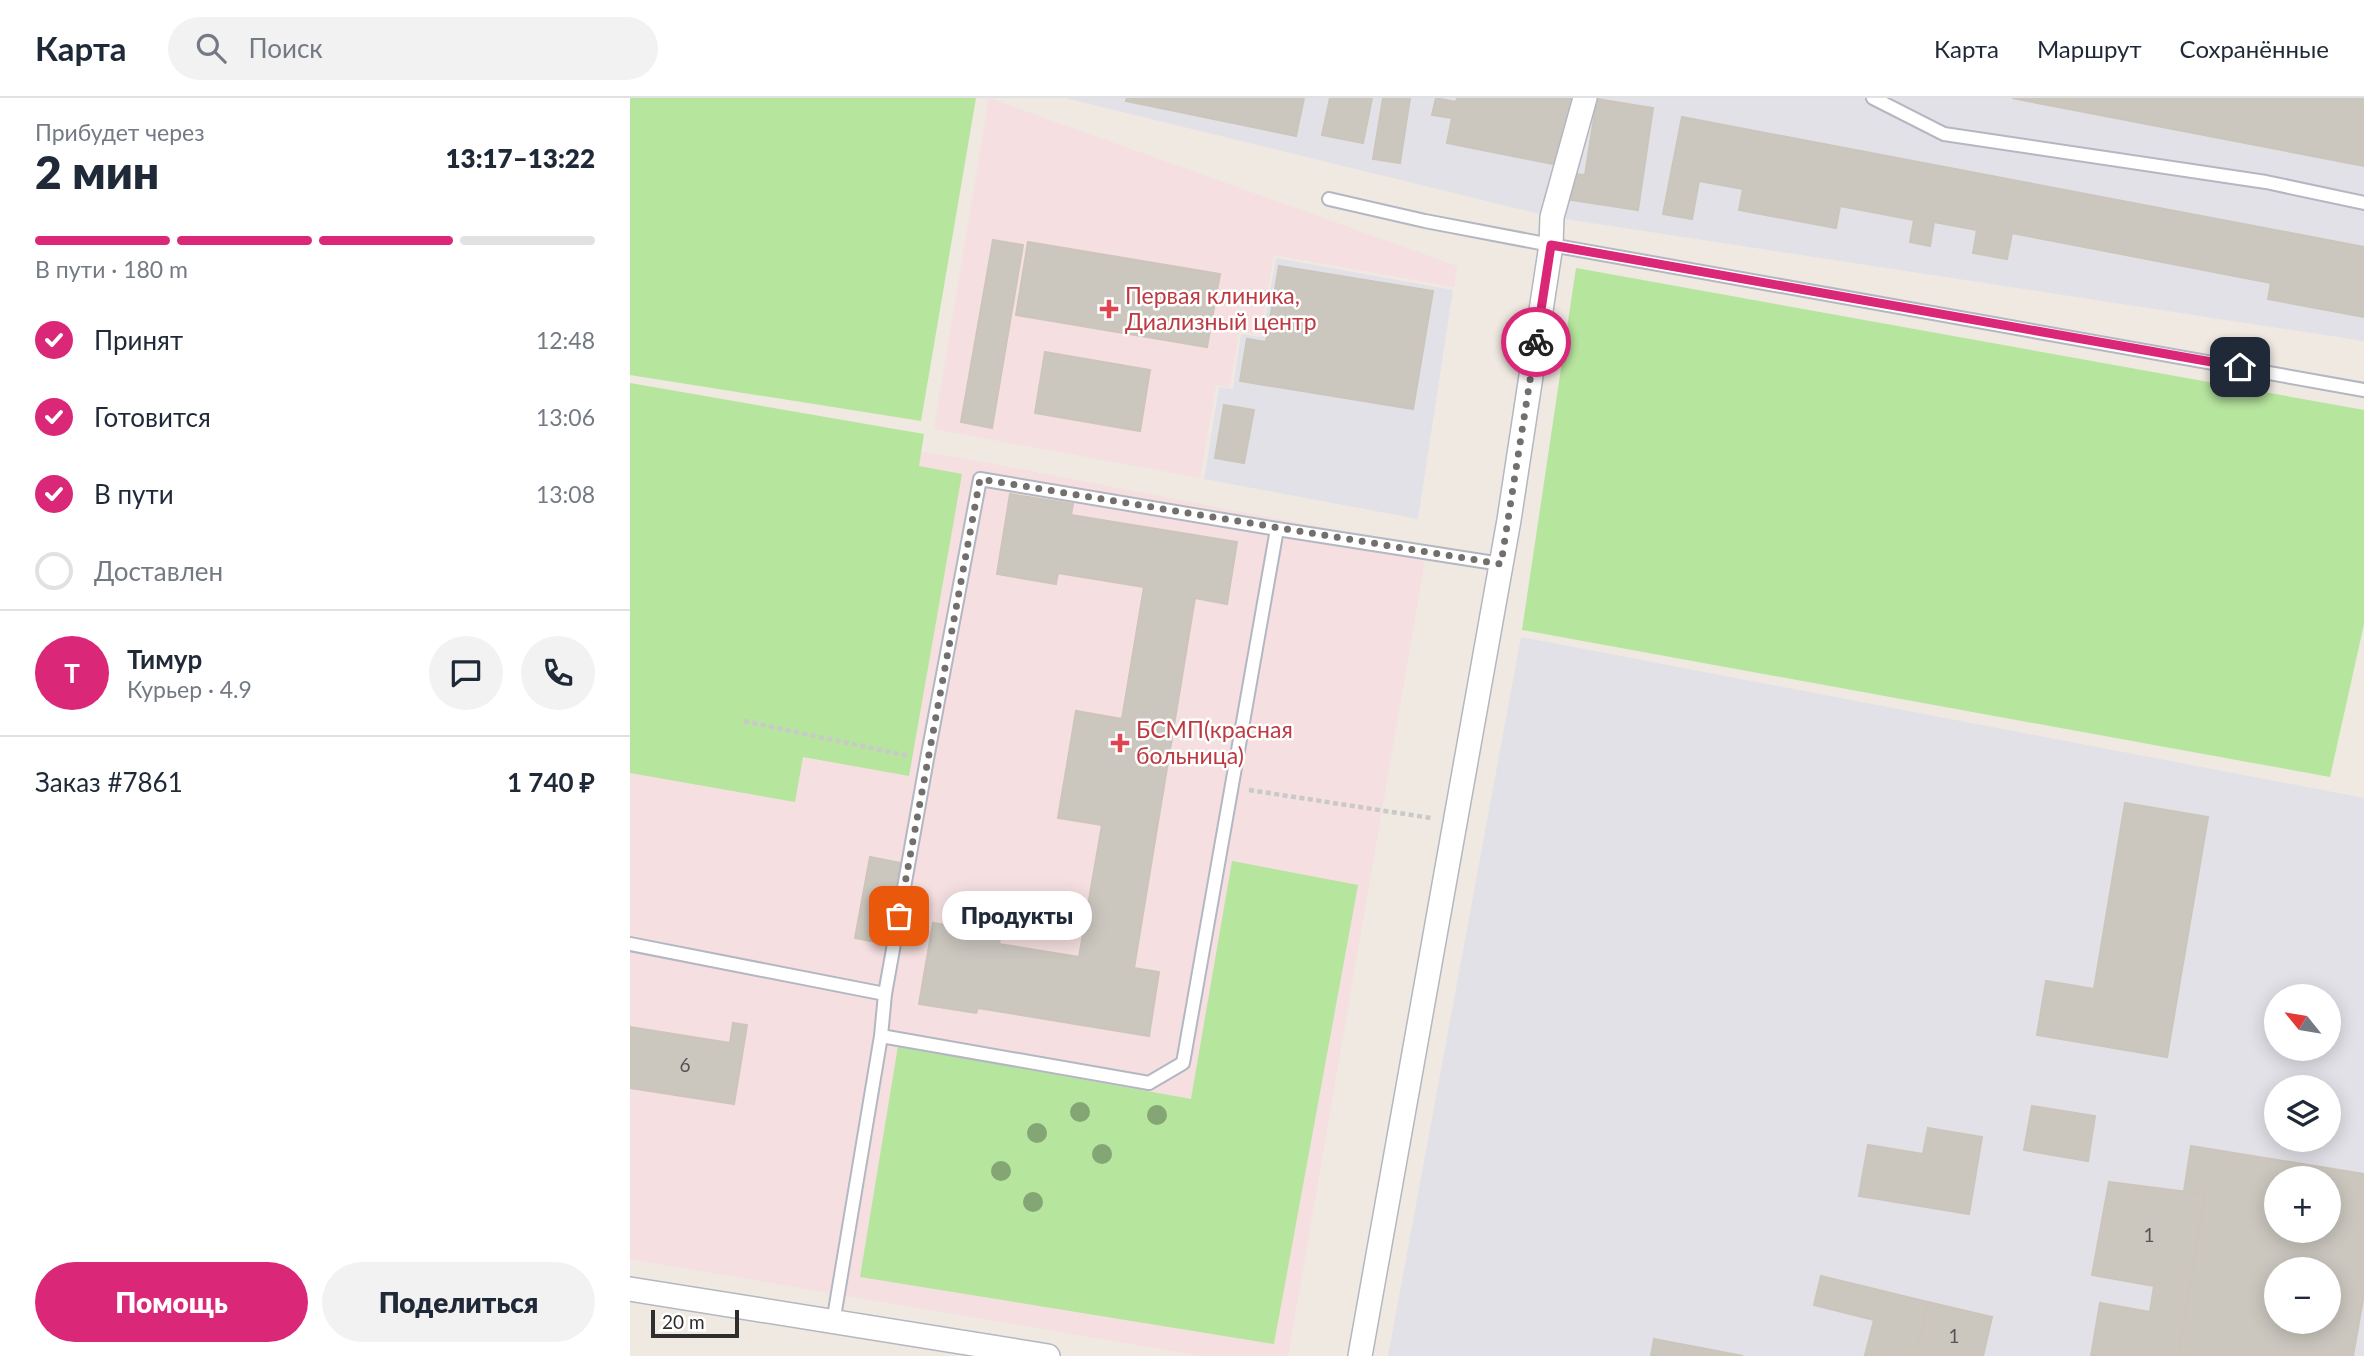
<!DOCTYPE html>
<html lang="ru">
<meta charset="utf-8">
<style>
body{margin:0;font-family:Lato,sans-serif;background:#f2f2f3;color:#1f2937;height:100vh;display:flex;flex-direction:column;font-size:26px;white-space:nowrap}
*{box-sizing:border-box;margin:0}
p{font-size:23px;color:#747a83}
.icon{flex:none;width:38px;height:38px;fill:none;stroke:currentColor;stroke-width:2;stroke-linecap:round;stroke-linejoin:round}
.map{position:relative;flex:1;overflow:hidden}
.panel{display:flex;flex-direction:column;background:#fff;width:630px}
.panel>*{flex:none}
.needle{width:46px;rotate:300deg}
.tools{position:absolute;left:1634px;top:886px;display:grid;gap:14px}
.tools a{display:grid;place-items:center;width:77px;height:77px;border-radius:50%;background:#fff;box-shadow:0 4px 18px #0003;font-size:35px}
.scale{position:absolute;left:21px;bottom:18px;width:88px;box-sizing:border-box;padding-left:7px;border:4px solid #2e2e2e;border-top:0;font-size:19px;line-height:24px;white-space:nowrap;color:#2e2e2e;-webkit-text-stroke:5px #fff;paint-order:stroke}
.pin{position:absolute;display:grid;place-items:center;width:60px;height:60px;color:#fff;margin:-30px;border-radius:14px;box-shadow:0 4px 10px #0006}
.courier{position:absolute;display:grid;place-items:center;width:70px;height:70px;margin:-35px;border:5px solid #db2777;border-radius:50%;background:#fff;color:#222;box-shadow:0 2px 9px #0007}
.bubble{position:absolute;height:49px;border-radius:24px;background:#fff;box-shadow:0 4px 18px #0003;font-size:23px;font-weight:800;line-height:49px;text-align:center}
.overview em{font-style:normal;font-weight:800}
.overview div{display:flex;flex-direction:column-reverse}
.overview{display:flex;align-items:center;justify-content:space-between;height:119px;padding:0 35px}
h1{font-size:46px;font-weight:800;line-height:52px}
.bar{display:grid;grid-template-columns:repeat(4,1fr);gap:10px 7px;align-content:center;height:84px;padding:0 35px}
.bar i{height:9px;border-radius:5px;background:#e0e1e3}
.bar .active{background:#db2777}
.bar p{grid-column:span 4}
.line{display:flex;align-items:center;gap:18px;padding:0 35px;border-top:2px solid #e0e1e3}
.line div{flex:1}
.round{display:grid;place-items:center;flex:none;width:74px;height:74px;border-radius:37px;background:#f2f2f3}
ol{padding:0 35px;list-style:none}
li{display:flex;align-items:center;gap:21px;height:77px}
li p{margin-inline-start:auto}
li .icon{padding:7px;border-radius:50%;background:#db2777;color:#fff;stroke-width:4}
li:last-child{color:#747a83}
li i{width:38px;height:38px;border:4px solid #e0e1e3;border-radius:50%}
.cta{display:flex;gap:14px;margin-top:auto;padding:14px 35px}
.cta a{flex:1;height:80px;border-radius:42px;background:#db2777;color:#fff;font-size:28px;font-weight:800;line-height:80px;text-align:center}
.cta a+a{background:#f2f2f3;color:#1f2937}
header{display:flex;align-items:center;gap:42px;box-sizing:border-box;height:98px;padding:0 35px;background:#fff;border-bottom:2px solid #e0e1e3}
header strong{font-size:33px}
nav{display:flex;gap:38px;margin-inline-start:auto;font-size:24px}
.search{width:490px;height:63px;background:#f2f2f3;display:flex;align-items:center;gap:18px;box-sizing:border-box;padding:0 24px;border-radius:38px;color:#747a83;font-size:26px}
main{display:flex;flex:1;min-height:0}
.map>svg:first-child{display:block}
.industrial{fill:#e3e1e8;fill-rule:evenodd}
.medical{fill:#f5dfe0}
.green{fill:#b6e59e}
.building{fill:#cbc7bf;stroke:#cbc5ba;stroke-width:2;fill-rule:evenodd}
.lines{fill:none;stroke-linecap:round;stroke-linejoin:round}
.lane-casing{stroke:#b4b7c1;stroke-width:16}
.street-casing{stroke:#b4b7c1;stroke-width:26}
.path{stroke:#c9c9c9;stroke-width:4.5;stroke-dasharray:5 3.5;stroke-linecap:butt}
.lane{stroke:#fff;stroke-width:12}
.street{stroke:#fff;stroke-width:23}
.tree{fill:#84a574}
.done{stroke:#726f6d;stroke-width:7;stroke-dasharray:0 12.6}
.route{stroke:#db2777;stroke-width:9}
.health-dot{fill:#e0444e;stroke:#fff;stroke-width:2.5}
.labels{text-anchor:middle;stroke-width:5;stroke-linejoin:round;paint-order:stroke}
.number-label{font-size:19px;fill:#555452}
.health-label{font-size:23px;fill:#be3a42;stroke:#fff;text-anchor:start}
</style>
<header>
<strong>Карта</strong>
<div class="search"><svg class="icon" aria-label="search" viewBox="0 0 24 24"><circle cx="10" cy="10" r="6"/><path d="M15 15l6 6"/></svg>Поиск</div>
<nav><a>Карта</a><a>Маршрут</a><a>Сохранённые</a></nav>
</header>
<main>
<section class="panel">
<div class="overview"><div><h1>2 мин</h1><p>Прибудет через</p></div><em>13:17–13:22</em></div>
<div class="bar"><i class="active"></i><i class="active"></i><i class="active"></i><i></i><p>В пути · 180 m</p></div>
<ol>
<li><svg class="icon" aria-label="check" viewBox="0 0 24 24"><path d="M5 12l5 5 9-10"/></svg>Принят<p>12:48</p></li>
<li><svg class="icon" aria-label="check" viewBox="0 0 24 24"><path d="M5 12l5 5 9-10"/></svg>Готовится<p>13:06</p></li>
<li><svg class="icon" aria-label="check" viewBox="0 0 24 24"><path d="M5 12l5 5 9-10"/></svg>В пути<p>13:08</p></li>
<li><i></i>Доставлен</li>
</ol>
<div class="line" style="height:126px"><b class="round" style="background:#db2777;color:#fff">Т</b><div><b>Тимур</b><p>Курьер · 4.9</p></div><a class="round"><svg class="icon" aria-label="chat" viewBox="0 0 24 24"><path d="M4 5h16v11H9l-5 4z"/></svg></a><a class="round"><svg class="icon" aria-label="phone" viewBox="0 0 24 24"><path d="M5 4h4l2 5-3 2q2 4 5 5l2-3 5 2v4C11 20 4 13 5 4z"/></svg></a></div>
<div class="line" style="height:91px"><div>Заказ #7861</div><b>1 740 ₽</b></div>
<div class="cta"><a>Помощь</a><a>Поделиться</a></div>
</section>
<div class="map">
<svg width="1734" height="1258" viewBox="0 0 1734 1258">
<rect width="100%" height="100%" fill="#efe9e1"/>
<g class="industrial">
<polygon points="435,0 1734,0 1734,243 922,119"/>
<polygon points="646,160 823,192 788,421 574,381 589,289 603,291 611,236 632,239"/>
<path d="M 891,539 L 1734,700 L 1734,1258 L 758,1258 ZM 1647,898 L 1699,898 L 1699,950 L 1647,950 ZM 1647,989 L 1699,989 L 1699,1041 L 1647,1041 ZM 1647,1080 L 1699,1080 L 1699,1132 L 1647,1132 ZM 1647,1171 L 1699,1171 L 1699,1223 L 1647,1223 Z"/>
</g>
<g class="medical">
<polygon points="359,0 827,168 824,189 644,157 630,236 609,234 600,289 586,287 570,380 304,331"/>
<polygon points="0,307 348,363 797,450 658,1258 571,1258 0,1161"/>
</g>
<g class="green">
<polygon points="0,0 346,0 291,323 0,277"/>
<polygon points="946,170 1734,312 1734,526 1700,679 892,532"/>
<polygon points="0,285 294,336 289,368 332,376 279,678 173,659 165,704 0,675"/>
<polygon points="602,763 728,787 644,1246 230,1179 268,948 561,1001"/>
</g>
<g class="building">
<polygon points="497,0 674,0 666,38 496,3"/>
<polygon points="700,0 742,0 733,45 692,37"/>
<polygon points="753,0 780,0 770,65 743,61"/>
<polygon points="806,0 826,4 827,0 942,0 928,67 817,45 822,20 802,17"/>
<polygon points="1382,0 1734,0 1734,68"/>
<polygon points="967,1 1023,10 1008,112 941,102 945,76 955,77"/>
<polygon points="1052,19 1734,149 1734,219 1638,201 1641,185 1382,135 1377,161 1343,155 1347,132 1304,124 1300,148 1280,144 1284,122 1210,108 1206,130 1109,112 1113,91 1069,83 1062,121 1033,116"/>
<polygon points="363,142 393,147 362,330 331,324"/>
<polygon points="398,144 590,176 577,249 386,217"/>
<polygon points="649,168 803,193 783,311 610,283 617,241 636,244"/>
<polygon points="415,254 520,272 510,333 405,315"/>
<polygon points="594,307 624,312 614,365 585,360"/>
<polygon points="380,396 443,406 441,417 607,444 597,506 565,500 504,870 529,874 519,938 348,910 346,915 289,906 303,825 371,836 369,846 449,859 472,727 428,720 446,613 492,621 514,489 428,475 426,486 367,476"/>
<polygon points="1495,705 1578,719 1537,959 1407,937 1416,883 1464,891"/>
<polygon points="240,759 271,765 256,846 225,840"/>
<polygon points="103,925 117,927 104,1006 0,990 0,929 100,945"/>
<polygon points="1402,1008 1465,1018 1458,1063 1394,1052"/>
<polygon points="1298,1030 1352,1039 1339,1116 1229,1098 1238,1047 1293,1056"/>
<path d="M 1561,1048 L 1734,1076 L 1734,1196 L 1723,1258 L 1548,1258 L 1575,1096 L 1554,1093 ZM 1647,1080 L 1699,1080 L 1699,1132 L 1647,1132 ZM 1647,1171 L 1699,1171 L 1699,1223 L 1647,1223 Z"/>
<polygon points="1479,1084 1575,1096 1548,1258 1461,1258 1470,1205 1520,1214 1524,1188 1462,1177"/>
<polygon points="1191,1178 1298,1204 1286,1258 1235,1257 1244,1222 1184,1207"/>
<polygon points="1298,1204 1362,1219 1353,1258 1286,1258"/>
<polygon points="1024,1241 1113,1258 1021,1258"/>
</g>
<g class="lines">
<g class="lane-casing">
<g id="lane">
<polyline points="1243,0 1314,36 1636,84 1734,105"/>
<polyline points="699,101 795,123 921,147 1734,292"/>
<polyline points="647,431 871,466"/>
<polyline points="0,846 255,896"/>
<polyline points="203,1225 251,938 519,985 553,965 647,431 350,381 297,661 255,896 251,938"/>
</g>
</g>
<g class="street-casing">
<g id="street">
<polyline points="0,1191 418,1258"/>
<polyline points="730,1258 879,422 921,147 922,119 955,0"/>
</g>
</g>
<g class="path">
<polyline points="114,623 279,658"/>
<polyline points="619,692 801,720"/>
</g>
<use href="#lane" class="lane"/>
<use href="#street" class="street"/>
</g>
<g class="tree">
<circle cx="450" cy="1014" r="10"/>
<circle cx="527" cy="1017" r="10"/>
<circle cx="407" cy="1035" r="10"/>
<circle cx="472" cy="1056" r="10"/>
<circle cx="371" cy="1073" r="10"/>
<circle cx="403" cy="1104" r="10"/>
</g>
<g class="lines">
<polyline class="done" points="269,818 350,381 871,466 906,244"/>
<polyline class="route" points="906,244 921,147 1610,269"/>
</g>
<g class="health-dot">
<path d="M475.5 200.5h7v7h7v7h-7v7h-7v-7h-7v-7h7z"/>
<path d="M486.5 634.5h7v7h7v7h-7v7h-7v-7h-7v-7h7z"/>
</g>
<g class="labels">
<g class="number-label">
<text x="55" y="974">6</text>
<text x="1519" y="1144">1</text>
<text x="1324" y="1245">1</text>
</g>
<g class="health-label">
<text x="495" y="206">Первая клиника,<tspan x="495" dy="26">Диализный центр</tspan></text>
<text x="506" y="640">БСМП(красная<tspan x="506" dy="26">больница)</tspan></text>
</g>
</g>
</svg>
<div class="tools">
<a><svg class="needle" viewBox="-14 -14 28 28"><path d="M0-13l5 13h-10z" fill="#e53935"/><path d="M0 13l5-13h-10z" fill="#747a83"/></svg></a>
<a><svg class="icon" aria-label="layers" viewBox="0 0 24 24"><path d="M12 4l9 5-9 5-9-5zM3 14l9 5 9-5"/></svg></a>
<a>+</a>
<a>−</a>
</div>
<div class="scale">20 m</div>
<div class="pin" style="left:269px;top:818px;background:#ea580c"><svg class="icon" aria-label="bag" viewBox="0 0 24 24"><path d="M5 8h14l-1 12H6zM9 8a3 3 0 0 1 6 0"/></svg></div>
<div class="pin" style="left:1610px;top:269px;background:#1f2937"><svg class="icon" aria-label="home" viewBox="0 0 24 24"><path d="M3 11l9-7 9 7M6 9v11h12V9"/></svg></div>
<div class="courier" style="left:906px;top:244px"><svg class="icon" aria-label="bike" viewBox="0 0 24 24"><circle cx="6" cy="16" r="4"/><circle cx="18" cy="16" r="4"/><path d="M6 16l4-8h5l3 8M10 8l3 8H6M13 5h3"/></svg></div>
<div class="bubble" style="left:312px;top:793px;width:150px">Продукты</div>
</div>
</main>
